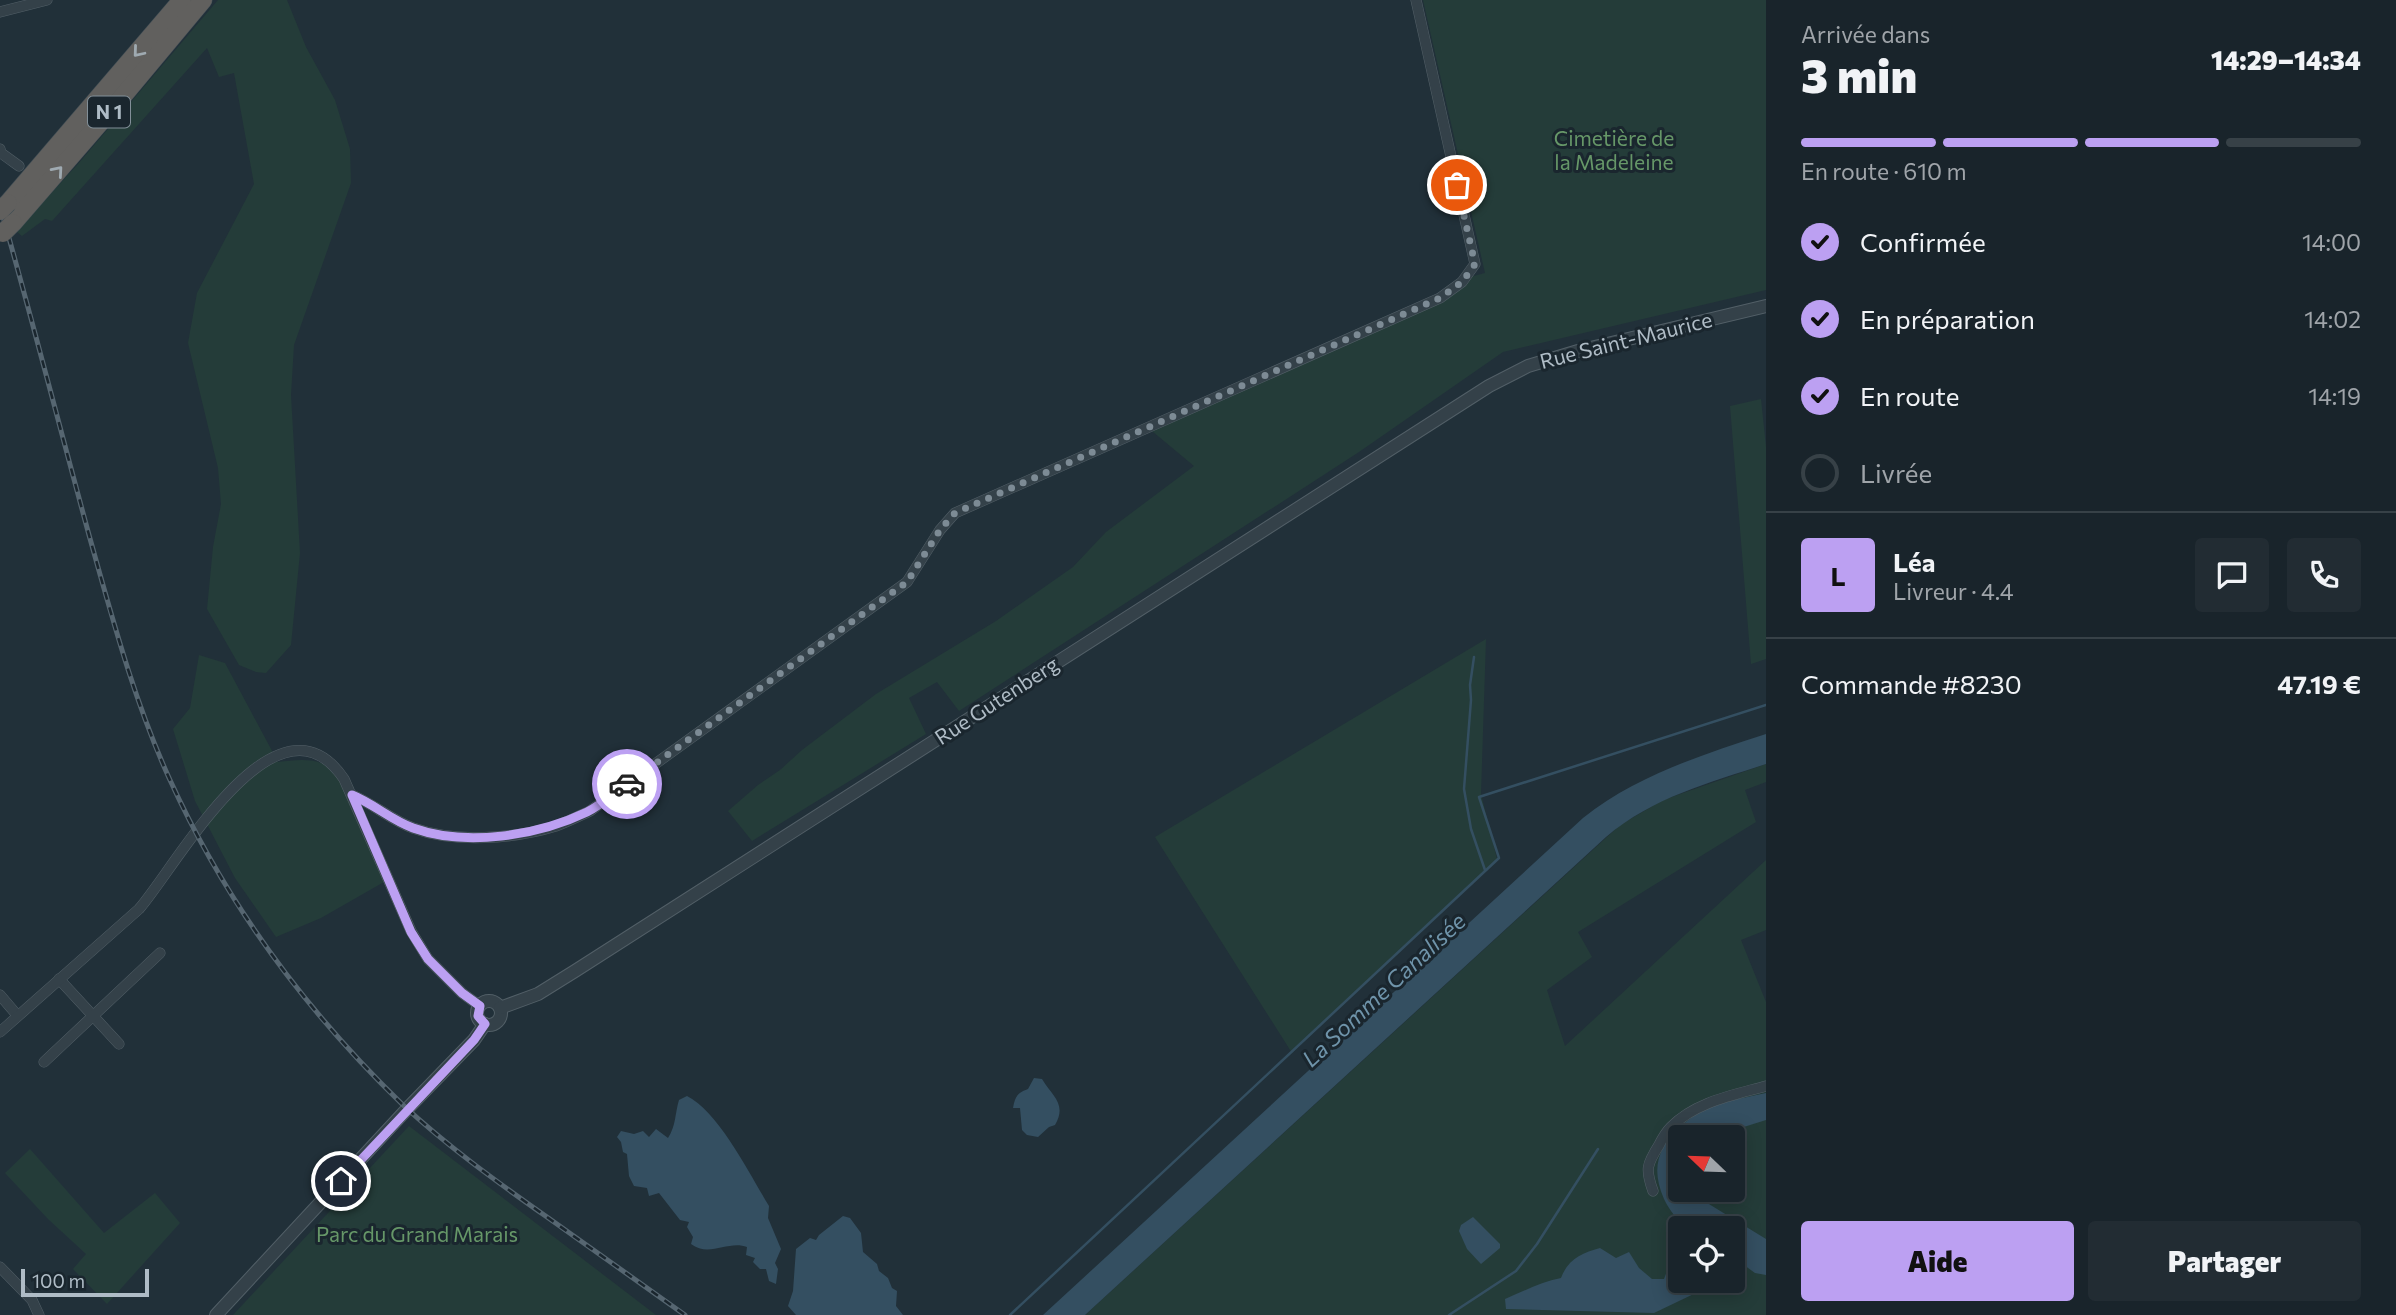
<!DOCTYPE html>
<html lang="fr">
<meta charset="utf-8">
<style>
body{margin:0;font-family:Commissioner,sans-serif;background:#222c33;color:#f1f3f6;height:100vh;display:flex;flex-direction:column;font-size:26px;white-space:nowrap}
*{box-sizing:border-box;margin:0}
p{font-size:23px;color:#9fa4a9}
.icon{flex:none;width:38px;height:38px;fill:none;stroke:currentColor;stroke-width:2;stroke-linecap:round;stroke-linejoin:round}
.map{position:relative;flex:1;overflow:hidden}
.details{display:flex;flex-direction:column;background:#19242b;width:630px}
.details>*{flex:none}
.needle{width:46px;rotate:293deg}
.tools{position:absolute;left:1668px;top:1125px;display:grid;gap:14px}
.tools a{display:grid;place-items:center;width:77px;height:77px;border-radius:7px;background:#19242b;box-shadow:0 4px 18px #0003,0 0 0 2px #374147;font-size:35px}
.scale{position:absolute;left:21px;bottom:18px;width:128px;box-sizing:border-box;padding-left:7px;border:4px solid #afbcc6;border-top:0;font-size:19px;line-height:24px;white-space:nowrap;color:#afbcc6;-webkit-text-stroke:5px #1a262e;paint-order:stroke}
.pin{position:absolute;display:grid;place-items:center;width:60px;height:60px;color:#fff;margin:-30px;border:4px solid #fff;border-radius:50%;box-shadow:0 2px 7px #0007}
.courier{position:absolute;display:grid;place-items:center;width:70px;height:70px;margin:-35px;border:5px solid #bca0f2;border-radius:50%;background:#fff;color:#222;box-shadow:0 2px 9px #0007}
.headline em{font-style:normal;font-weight:800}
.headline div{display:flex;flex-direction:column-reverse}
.headline{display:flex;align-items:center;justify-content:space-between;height:119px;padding:0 35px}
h1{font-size:46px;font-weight:800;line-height:52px}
.bar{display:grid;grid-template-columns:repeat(4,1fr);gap:10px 7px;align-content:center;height:84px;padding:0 35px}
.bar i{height:9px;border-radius:5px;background:#374147}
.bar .selected{background:#bca0f2}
.bar p{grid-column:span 4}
.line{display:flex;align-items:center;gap:18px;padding:0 35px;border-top:2px solid #374147}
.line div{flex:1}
.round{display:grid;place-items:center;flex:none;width:74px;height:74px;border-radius:7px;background:#222c33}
ol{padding:0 35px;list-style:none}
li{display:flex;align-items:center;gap:21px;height:77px}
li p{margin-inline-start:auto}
li .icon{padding:7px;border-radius:50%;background:#bca0f2;color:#111;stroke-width:4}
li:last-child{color:#9fa4a9}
li i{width:38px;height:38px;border:4px solid #374147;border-radius:50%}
.action{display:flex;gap:14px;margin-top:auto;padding:14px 35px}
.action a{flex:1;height:80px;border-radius:7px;background:#bca0f2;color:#111;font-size:28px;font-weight:800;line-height:80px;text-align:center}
.action a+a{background:#222c33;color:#f1f3f6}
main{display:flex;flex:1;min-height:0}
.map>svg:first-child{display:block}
.green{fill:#243c39}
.water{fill:#344f61}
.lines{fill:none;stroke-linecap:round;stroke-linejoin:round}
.stream{stroke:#344f61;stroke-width:2.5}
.minor-casing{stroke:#525f67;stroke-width:11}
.tertiary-casing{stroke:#525f67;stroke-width:14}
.trunk-casing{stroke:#3f4c54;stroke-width:19}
.minor{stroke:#344149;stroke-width:10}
.tertiary{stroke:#344149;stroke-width:12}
.trunk{stroke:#61605e;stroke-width:18}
.rail-casing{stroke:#566671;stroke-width:5}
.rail{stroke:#1a262e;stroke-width:2.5;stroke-dasharray:8;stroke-linecap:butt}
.trunk-bridge-casing{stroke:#3f4c54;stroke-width:19;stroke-linecap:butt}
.trunk-bridge{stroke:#61605e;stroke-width:18}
.oneway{stroke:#9faab1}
.done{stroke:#7d8b95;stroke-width:7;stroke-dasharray:0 12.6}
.route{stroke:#bca0f2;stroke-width:9}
.labels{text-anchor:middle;stroke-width:6;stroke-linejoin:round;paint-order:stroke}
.shield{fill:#1a262e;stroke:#828f98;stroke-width:2}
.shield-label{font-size:19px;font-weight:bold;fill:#afbcc6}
.park-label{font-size:21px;fill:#669768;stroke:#1a262e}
.street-label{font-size:21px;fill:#afbcc6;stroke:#1a262e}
.water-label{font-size:23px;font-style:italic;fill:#6f94aa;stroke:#1a262e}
</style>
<main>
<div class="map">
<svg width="1766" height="1315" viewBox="0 0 1766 1315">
<rect width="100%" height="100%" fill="#213039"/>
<g class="green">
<polygon points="218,0 287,0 306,47 335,100 350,149 351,183 294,345 291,395 300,553 291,645 266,673 256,672 239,665 207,609 213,547 221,504 218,468 188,343 197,293 254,184 234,73 219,77 207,48 52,221 45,219 22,236 16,231 78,164"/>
<polygon points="1423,0 1766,0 1766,290 1503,352 1359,452 959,711 937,682 909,698 926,734 752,841 728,811 758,785 780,770 802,750 876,694 996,621 1073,567 1106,532 1194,466 1152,431 1436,303 1470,277 1485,273"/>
<polygon points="1761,399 1766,447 1766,659 1751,664 1730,406"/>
<polygon points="1486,639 1481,794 1497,859 1292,1053 1155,837"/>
<path d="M 199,655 L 225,663 L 278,762 C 297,760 314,757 331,768 C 348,780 375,859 384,882 L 321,918 L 276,937 L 235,878 L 195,801 L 173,729 L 190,708 Z"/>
<polygon points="1766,764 1766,782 1745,790 1756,822 1578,932 1592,957 1547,990 1565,1046 1766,860 1766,930 1741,940 1766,1002 1766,1097 1680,1138 1662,1177 1711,1228 1680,1228 1680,1281 1732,1281 1733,1242 1766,1263 1766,1315 1085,1315 1620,825 1663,800"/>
<polygon points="1766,1103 1766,1243 1675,1188 1680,1164 1680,1190 1732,1190 1732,1138 1702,1137"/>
<polygon points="409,1126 656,1315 233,1315"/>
<polygon points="30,1149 104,1233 155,1193 180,1223 107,1304 73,1269 86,1254 48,1219 5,1173"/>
</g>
<g class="water">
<path d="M 1766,734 L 1766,764 C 1709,783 1653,797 1606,837 L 1085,1315 L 1043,1315 L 1583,818 C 1637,775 1702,755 1766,734 Z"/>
<path d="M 1034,1078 L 1042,1079 C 1053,1097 1067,1104 1055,1125 L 1049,1127 L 1038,1137 L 1027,1135 L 1022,1130 L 1020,1108 L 1013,1108 C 1015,1097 1017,1093 1028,1089 Z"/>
<path d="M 1766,1093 L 1766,1120 L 1712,1137 L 1680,1138 L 1680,1190 L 1686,1190 L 1766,1239 L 1766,1275 L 1755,1273 L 1733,1257 L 1732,1228 C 1720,1228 1700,1232 1689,1227 C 1677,1221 1670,1211 1664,1199 C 1651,1169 1657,1148 1681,1126 C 1707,1103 1734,1100 1766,1093 Z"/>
<path d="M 687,1096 C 719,1112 750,1175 769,1206 L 768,1218 L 781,1249 L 775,1263 L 778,1269 L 776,1284 L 769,1281 L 766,1269 L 760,1269 L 753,1262 L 755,1258 L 746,1255 L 747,1247 C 728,1240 709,1258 691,1244 L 693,1237 L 687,1227 L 689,1222 L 680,1220 L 659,1193 L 649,1196 L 647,1188 L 634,1186 L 629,1176 L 627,1154 L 623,1152 L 621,1142 L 617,1137 L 621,1131 L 634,1134 L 643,1131 L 649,1137 L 656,1129 L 668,1138 C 676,1126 675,1113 679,1100 Z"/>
<polygon points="843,1216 850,1218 861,1233 863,1252 877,1264 879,1271 888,1278 892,1288 897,1291 896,1306 903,1315 796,1315 788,1306 793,1291 796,1249 810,1238 816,1240 819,1235"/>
<polygon points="1473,1217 1500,1244 1500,1248 1481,1264 1467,1249 1459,1231 1461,1225"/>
<path d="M 1600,1248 L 1616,1258 L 1629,1252 L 1639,1268 L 1652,1279 L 1664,1279 L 1667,1271 L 1680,1261 L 1680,1281 L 1709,1281 L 1702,1290 L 1654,1313 L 1506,1309 L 1505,1299 C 1524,1291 1541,1282 1561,1278 C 1568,1259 1582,1253 1600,1248 Z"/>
</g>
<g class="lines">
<g class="stream">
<polyline points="1474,657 1470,685 1471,700 1464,789 1471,829 1485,870"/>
<polyline points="1010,1315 1499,858 1479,797 1766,705"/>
<polyline points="1449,1315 1516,1271 1537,1244 1598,1149"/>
</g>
<g class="minor-casing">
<g id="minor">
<polyline points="0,12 47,0"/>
<polyline points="0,149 1,153 19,166"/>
<path d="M 352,795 C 374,804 391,820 413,828 C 454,843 514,839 556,826 C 567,822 579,816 590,811 L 907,582 L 940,530 L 955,513 L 1440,298 L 1462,282 L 1475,264 L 1416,0"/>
<polyline points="59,979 119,1044"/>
<polyline points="0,995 17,1015"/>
<path d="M 0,1032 L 139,909 C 176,867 277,680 344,779 L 411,931 L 428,959 L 462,993 L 480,1006"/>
<polyline points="44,1062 160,953"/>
<path d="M 1653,1191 C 1645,1169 1647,1164 1659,1145 C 1662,1139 1666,1132 1671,1127 C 1695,1102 1734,1095 1766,1086"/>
<polyline points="0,1267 32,1300 39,1315"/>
</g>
</g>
<g class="tertiary-casing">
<g id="tertiary">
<circle cx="489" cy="1013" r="12"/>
<polyline points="500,1008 538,994 575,971 1489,386 1528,366 1578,351 1766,306"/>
<polyline points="216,1315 408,1108 474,1040 485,1024"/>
</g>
</g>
<g class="trunk-casing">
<g id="trunk">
<polyline points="8,203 182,0"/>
<polyline points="13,223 117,103 203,0"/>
</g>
</g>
<use href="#minor" class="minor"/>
<use href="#tertiary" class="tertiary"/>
<use href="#trunk" class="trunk"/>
<g class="rail-casing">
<path id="rail" d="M 0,206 C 31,315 59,425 89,535 C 112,617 134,701 170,780 C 226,903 305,1010 402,1104 C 447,1146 497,1182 547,1217 C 593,1250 639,1282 685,1315"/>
</g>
<use href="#rail" class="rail"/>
<g class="trunk-bridge-casing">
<g id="trunk-bridge">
<polyline points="0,211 8,203"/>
<polyline points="3,233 13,223"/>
</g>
</g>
<use href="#trunk-bridge" class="trunk-bridge"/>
</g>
<defs><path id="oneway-chevron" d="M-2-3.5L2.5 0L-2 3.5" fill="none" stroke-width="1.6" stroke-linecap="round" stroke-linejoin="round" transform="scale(1.75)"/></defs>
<g class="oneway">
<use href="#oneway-chevron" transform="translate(138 52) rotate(130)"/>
<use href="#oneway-chevron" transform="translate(58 171) rotate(-49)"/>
</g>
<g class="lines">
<polyline class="done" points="627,784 907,582 940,530 955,513 1440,298 1462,282 1475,264 1457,185"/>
<path class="route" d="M 341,1181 L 474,1040 L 485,1024 L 478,1016 L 480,1006 L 462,993 L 428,959 L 411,932 L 352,795 C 374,804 391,820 413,828 C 466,847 537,836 587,812 C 601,805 614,793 627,784"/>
</g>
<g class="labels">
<rect class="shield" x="88" y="96.5" width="42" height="31" rx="5"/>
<g class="shield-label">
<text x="109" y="119">N 1</text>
</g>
<g class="park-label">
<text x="1614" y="146">Cimetière de<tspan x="1614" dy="24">la Madeleine</tspan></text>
<text x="417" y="1242">Parc du Grand Marais</text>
</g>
<g class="street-label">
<text transform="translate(1626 341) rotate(-14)" y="7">Rue Saint-Maurice</text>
<text transform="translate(997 701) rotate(-33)" y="7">Rue Gutenberg</text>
</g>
<g class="water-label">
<text transform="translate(1384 990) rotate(-43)" y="8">La Somme Canalisée</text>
</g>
</g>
</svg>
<div class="tools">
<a><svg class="needle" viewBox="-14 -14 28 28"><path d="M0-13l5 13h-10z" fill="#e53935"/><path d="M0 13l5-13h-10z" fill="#9fa4a9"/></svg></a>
<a><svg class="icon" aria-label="locate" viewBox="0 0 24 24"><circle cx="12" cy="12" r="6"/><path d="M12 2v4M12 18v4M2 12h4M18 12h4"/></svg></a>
</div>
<div class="scale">100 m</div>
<div class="pin" style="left:1457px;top:185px;background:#ea580c"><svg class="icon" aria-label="bag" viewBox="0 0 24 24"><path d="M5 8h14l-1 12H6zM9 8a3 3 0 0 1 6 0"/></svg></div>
<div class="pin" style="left:341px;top:1181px;background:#1f2937"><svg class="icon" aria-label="home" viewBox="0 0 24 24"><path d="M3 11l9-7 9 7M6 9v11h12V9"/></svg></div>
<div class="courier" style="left:627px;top:784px"><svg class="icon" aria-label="car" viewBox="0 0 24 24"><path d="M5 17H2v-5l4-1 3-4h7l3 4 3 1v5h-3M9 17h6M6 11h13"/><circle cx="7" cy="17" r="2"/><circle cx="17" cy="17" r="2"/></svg></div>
</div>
<section class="details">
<div class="headline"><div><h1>3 min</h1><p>Arrivée dans</p></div><em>14:29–14:34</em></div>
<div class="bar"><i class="selected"></i><i class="selected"></i><i class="selected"></i><i></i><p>En route · 610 m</p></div>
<ol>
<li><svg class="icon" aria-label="check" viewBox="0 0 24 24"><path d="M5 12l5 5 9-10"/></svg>Confirmée<p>14:00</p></li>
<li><svg class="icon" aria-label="check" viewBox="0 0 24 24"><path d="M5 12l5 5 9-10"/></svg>En préparation<p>14:02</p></li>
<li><svg class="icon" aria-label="check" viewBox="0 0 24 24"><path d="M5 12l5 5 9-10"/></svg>En route<p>14:19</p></li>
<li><i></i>Livrée</li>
</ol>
<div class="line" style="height:126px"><b class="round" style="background:#bca0f2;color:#111">L</b><div><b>Léa</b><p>Livreur · 4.4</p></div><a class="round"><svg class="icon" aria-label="chat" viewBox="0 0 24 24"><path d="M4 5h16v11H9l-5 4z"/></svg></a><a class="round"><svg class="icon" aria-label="phone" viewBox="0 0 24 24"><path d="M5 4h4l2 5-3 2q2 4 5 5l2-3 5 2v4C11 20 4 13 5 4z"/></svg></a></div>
<div class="line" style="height:91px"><div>Commande #8230</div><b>47.19 €</b></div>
<div class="action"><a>Aide</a><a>Partager</a></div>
</section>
</main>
